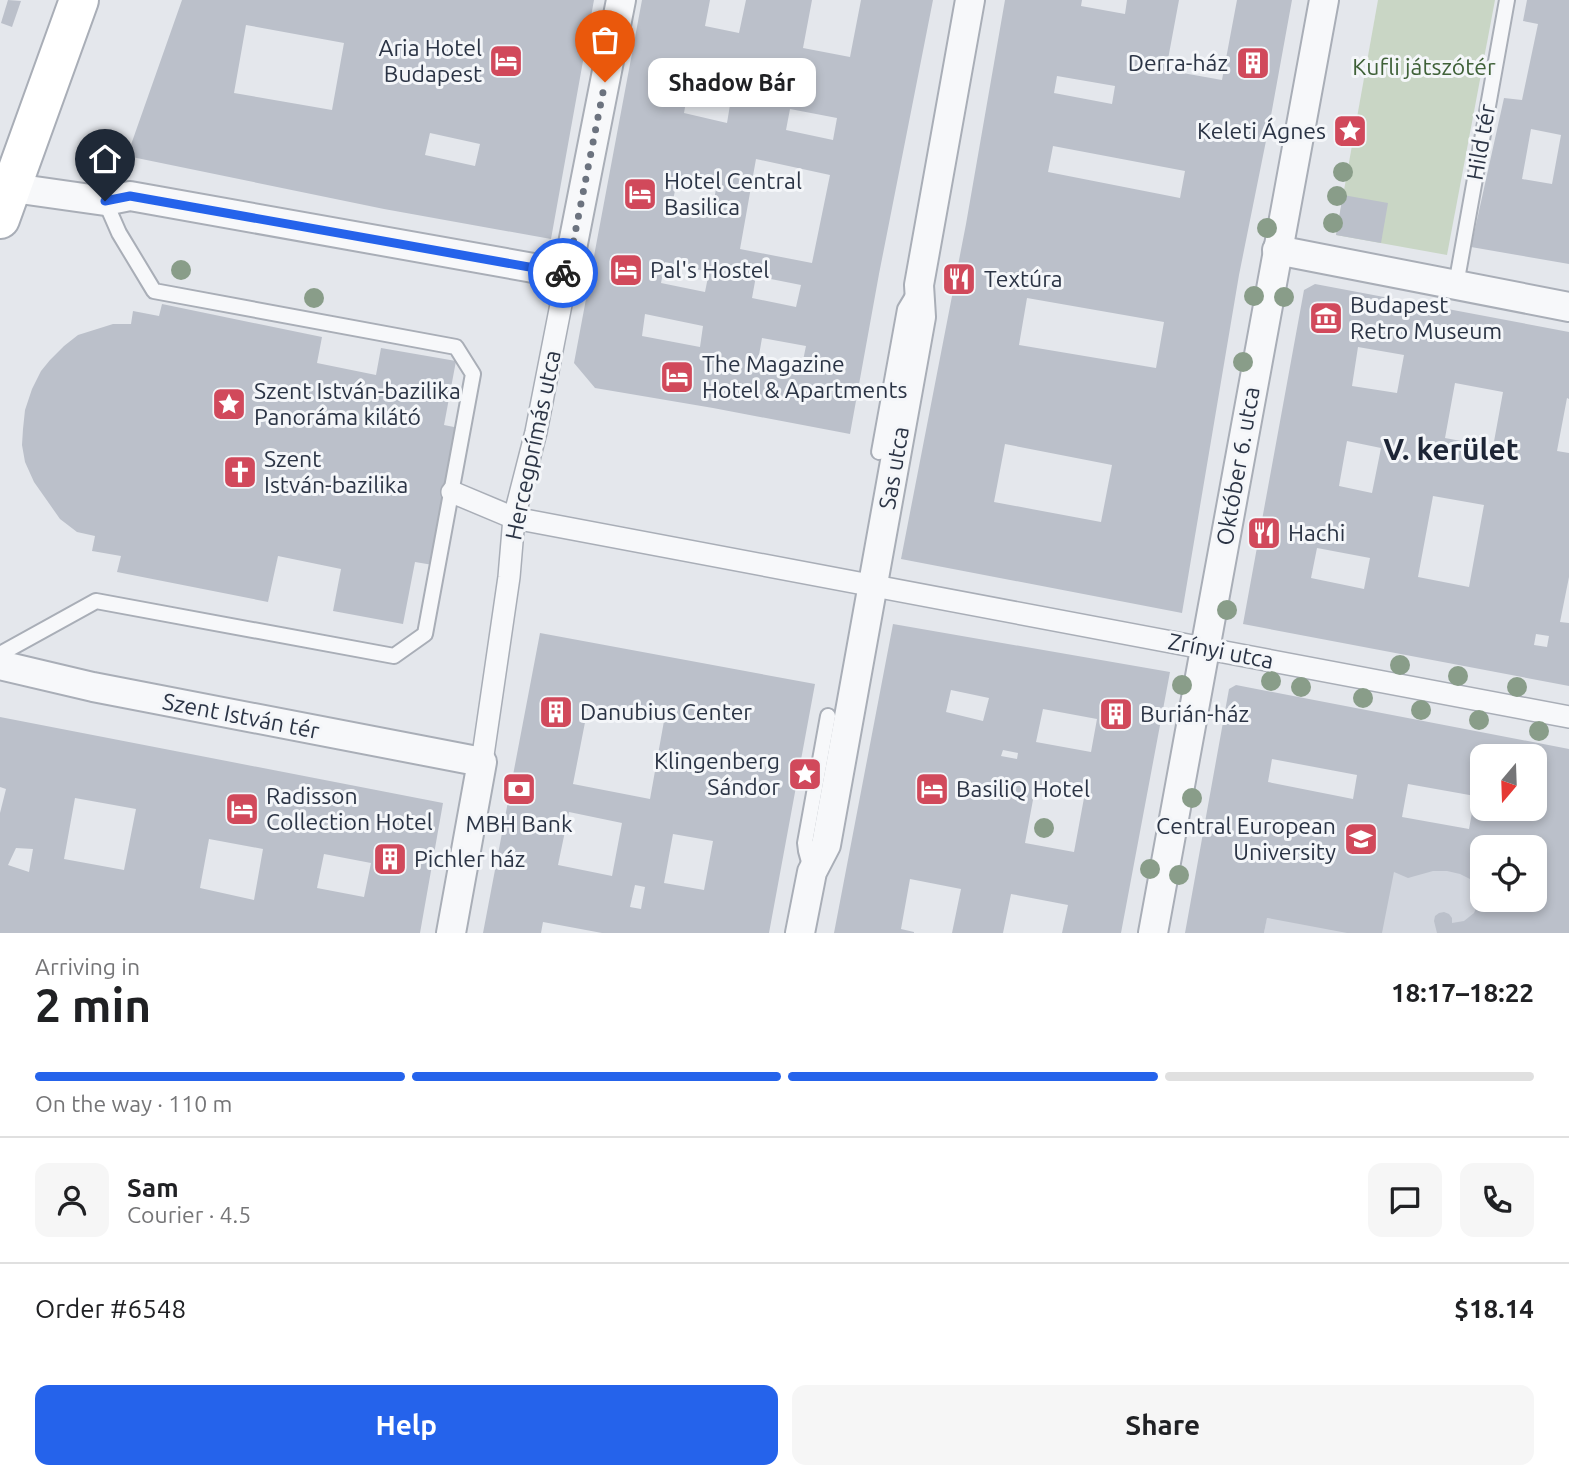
<!DOCTYPE html>
<meta charset="utf-8">
<style>
body{margin:0;font-family:Ubuntu,sans-serif;background:#f6f6f6;color:#202124;height:100vh;display:flex;flex-direction:column;font-size:26px;white-space:nowrap}
*{box-sizing:border-box;margin:0}
p{font-size:23px;color:#757577}
.icon{flex:none;width:38px;height:38px;fill:none;stroke:currentColor;stroke-width:2;stroke-linecap:round;stroke-linejoin:round}
.map{position:relative;height:933px;overflow:hidden}
.side{display:flex;flex-direction:column;background:#fff;flex:1}
.side>*{flex:none}
.needle{width:46px;rotate:199deg}
.fabs{position:absolute;left:1470px;top:744px;display:grid;gap:14px}
.fabs a{display:grid;place-items:center;width:77px;height:77px;border-radius:14px;background:#fff;box-shadow:0 4px 10px #0003;font-size:35px}
.pin{position:absolute;display:grid;place-items:center;width:60px;height:60px;color:#fff;margin:-72px -30px;border-radius:50% 50% 50% 0;rotate:-45deg;box-shadow:0 0 7px #0007}
.pin .icon{rotate:45deg}
.courier{position:absolute;display:grid;place-items:center;width:70px;height:70px;margin:-35px;border:5px solid #2563eb;border-radius:50%;background:#fff;color:#222;box-shadow:0 2px 9px #0007}
.bubble{position:absolute;height:49px;border-radius:14px;background:#fff;box-shadow:0 4px 10px #0003;font-size:23px;font-weight:600;line-height:49px;text-align:center}
.headline em{font-style:normal;font-weight:600}
.headline div{display:flex;flex-direction:column-reverse}
.headline{display:flex;align-items:center;justify-content:space-between;height:119px;padding:0 35px}
h1{font-size:46px;font-weight:600;line-height:52px}
.bar{display:grid;grid-template-columns:repeat(4,1fr);gap:10px 7px;align-content:center;height:84px;padding:0 35px}
.bar i{height:9px;border-radius:5px;background:#e0e0e0}
.bar .on{background:#2563eb}
.bar p{grid-column:span 4}
.line{display:flex;align-items:center;gap:18px;padding:0 35px;border-top:2px solid #e0e0e0}
.line div{flex:1}
.round{display:grid;place-items:center;flex:none;width:74px;height:74px;border-radius:14px;background:#f6f6f6}
.button{display:flex;gap:14px;margin-top:auto;padding:14px 35px}
.button a{flex:1;height:80px;border-radius:14px;background:#2563eb;color:#fff;font-size:28px;font-weight:600;line-height:80px;text-align:center}
.button a+a{background:#f6f6f6;color:#202124}
.map>svg:first-child{display:block}
.built{fill:#d2d6de}
.green{fill:#c9d6c5}
.building{fill:#bbc0ca;fill-rule:evenodd}
.lines{fill:none;stroke-linecap:round;stroke-linejoin:round}
.service-casing{stroke:#a9aeb7;stroke-width:18}
.pedestrian-casing{stroke:#a9aeb7;stroke-width:24}
.minor-casing{stroke:#a9aeb7;stroke-width:32}
.secondary-casing{stroke:#a9aeb7;stroke-width:42}
.service{stroke:#f7f8fa;stroke-width:14}
.pedestrian{stroke:#f7f8fa;stroke-width:21}
.minor{stroke:#f7f8fa;stroke-width:28}
.secondary{stroke:#fff;stroke-width:38}
.tree{fill:#899d89}
.done{stroke:#6c737f;stroke-width:7;stroke-dasharray:0 12.6}
.route{stroke:#2563eb;stroke-width:9}
.labels{text-anchor:middle;stroke-width:6;stroke-linejoin:round;paint-order:stroke}
.poi-label{font-size:23px;fill:#2b3445;stroke:#f4f6f9;text-anchor:start}
.park-label{font-size:23px;fill:#3f6138;stroke:#f4f6f9}
.street-label{font-size:23px;fill:#2b3445;stroke:#f4f6f9}
.district-label{font-size:30px;font-weight:bold;fill:#1d2536;stroke:#f4f6f9}
</style>
<div class="map">
<svg width="1569" height="933" viewBox="0 0 1569 933">
<rect width="100%" height="100%" fill="#e4e7ec"/>
<polygon class="built" points="1569,749 1569,933 1264,933 1287,810 1482,847 1482,900 1535,900 1535,756"/>
<polygon class="green" points="1378,0 1495,0 1447,255 1336,235"/>
<g class="building">
<polygon points="8,0 21,1 12,27 1,23"/>
<path d="M 182,0 L 594,0 L 551,239 L 384,209 L 127,156 ZM 246,25 L 344,43 L 332,110 L 234,93 ZM 430,133 L 480,144 L 475,166 L 425,155 Z"/>
<path d="M 642,0 L 710,0 L 705,26 L 739,33 L 746,0 L 812,0 L 803,48 L 850,57 L 861,0 L 933,0 L 879,274 L 850,434 L 713,408 L 595,388 L 574,363 ZM 688,90 L 731,99 L 727,123 L 684,113 ZM 790,109 L 837,118 L 833,140 L 786,130 ZM 756,159 L 830,175 L 812,263 L 740,249 ZM 678,176 L 717,183 L 712,212 L 672,205 ZM 665,262 L 709,272 L 705,292 L 661,283 ZM 756,276 L 801,285 L 796,307 L 752,298 ZM 645,314 L 703,326 L 700,347 L 642,336 ZM 762,338 L 806,346 L 801,370 L 758,361 Z"/>
<path d="M 1005,0 L 1082,0 L 1081,6 L 1125,14 L 1127,0 L 1179,0 L 1166,70 L 1222,80 L 1237,0 L 1292,0 L 1270,121 L 1239,275 L 1182,613 L 901,559 L 966,224 ZM 1057,76 L 1115,86 L 1112,104 L 1054,93 ZM 1053,146 L 1185,171 L 1180,198 L 1048,172 ZM 1027,298 L 1164,322 L 1156,368 L 1019,345 ZM 1005,444 L 1112,465 L 1101,522 L 994,502 Z"/>
<path d="M 1527,0 L 1569,0 L 1569,264 L 1471,247 L 1504,98 L 1522,100 L 1538,24 L 1523,21 ZM 1531,129 L 1561,135 L 1552,184 L 1522,179 Z"/>
<polygon points="1343,195 1388,203 1381,243 1336,235"/>
<path d="M 1315,284 L 1569,332 L 1569,399 L 1567,398 L 1557,451 L 1569,453 L 1569,577 L 1560,622 L 1569,623 L 1569,686 L 1243,624 L 1304,290 ZM 1358,347 L 1404,355 L 1397,393 L 1352,386 ZM 1455,383 L 1503,392 L 1493,447 L 1445,438 ZM 1347,441 L 1381,448 L 1372,493 L 1339,486 ZM 1433,496 L 1484,505 L 1469,587 L 1418,577 ZM 1317,548 L 1370,558 L 1364,589 L 1311,578 ZM 1536,634 L 1549,636 L 1547,647 L 1534,645 Z"/>
<polygon points="162,304 322,337 317,363 376,375 381,348 456,361 444,425 459,428 433,565 415,562 403,624 333,611 341,569 278,556 268,602 117,572 121,556 92,551 95,536 77,532 60,519 34,482 25,462 22,445 23,429 25,410 32,389 41,371 50,360 64,346 78,335 113,324 131,324 133,311 159,316"/>
<path d="M 893,624 L 1170,672 L 1121,933 L 1062,933 L 1068,905 L 1011,894 L 1003,933 L 952,933 L 961,889 L 910,879 L 901,929 L 914,932 L 914,933 L 834,933 ZM 951,690 L 989,698 L 983,721 L 946,712 ZM 1043,709 L 1097,719 L 1091,752 L 1036,742 ZM 1003,750 L 1018,753 L 1017,759 L 1001,756 ZM 1035,789 L 1084,798 L 1074,852 L 1025,843 Z"/>
<path d="M 540,633 L 815,684 L 769,933 L 602,933 L 543,922 L 541,933 L 483,933 ZM 588,707 L 664,721 L 650,799 L 573,784 ZM 569,812 L 622,823 L 612,876 L 558,865 ZM 673,834 L 713,841 L 704,890 L 664,883 ZM 635,885 L 645,887 L 641,909 L 630,907 Z"/>
<path d="M 1236,685 L 1569,749 L 1569,933 L 1437,933 L 1434,921 L 1435,916 L 1439,913 L 1444,912 L 1449,914 L 1452,918 L 1452,923 L 1464,921 L 1474,913 L 1479,902 L 1479,889 L 1472,880 L 1460,874 L 1447,871 L 1433,871 L 1408,878 L 1394,872 L 1382,933 L 1347,933 L 1268,918 L 1267,918 L 1264,933 L 1185,933 L 1229,689 ZM 1482,756 L 1535,756 L 1535,808 L 1482,808 ZM 1272,759 L 1357,775 L 1353,799 L 1268,782 ZM 1408,784 L 1475,796 L 1469,829 L 1402,817 ZM 1482,847 L 1535,847 L 1535,900 L 1482,900 Z"/>
<path d="M 0,717 L 443,803 L 420,933 L 0,933 L 0,813 L 6,789 L 0,787 ZM 75,798 L 136,809 L 124,870 L 64,859 ZM 209,839 L 263,849 L 254,900 L 200,888 ZM 16,848 L 33,849 L 29,872 L 8,865 ZM 324,854 L 371,863 L 364,897 L 317,888 Z"/>
</g>
<g class="lines">
<g class="service-casing">
<g id="service">
<polyline points="1456,285 1507,0"/>
<polyline points="879,452 905,309 917,289"/>
<polyline points="0,654 96,601 394,656 425,634 473,374 456,347 154,291 119,233 105,201"/>
<polyline points="811,869 806,851 805,843 828,716"/>
</g>
</g>
<g class="pedestrian-casing">
<g id="pedestrian">
<polyline points="452,492 514,518 1569,717"/>
<polyline points="482,762 509,577 514,518 536,432 567,274"/>
</g>
</g>
<g class="minor-casing">
<g id="minor">
<polyline points="0,186 105,201 130,196 567,274 621,0"/>
<polyline points="1277,250 1569,307"/>
<polyline points="0,665 93,687 482,762 451,933"/>
<polyline points="800,933 812,872 826,845 921,317 919,285 970,0"/>
<polyline points="1153,933 1324,0"/>
</g>
</g>
<g class="secondary-casing">
<polyline id="secondary" points="0,219 79,0"/>
</g>
<use href="#service" class="service"/>
<use href="#pedestrian" class="pedestrian"/>
<use href="#minor" class="minor"/>
<use href="#secondary" class="secondary"/>
</g>
<g class="tree">
<circle cx="1343" cy="172" r="10"/>
<circle cx="1337" cy="196" r="10"/>
<circle cx="1333" cy="223" r="10"/>
<circle cx="1267" cy="228" r="10"/>
<circle cx="181" cy="270" r="10"/>
<circle cx="1254" cy="296" r="10"/>
<circle cx="1284" cy="297" r="10"/>
<circle cx="314" cy="298" r="10"/>
<circle cx="1243" cy="362" r="10"/>
<circle cx="1227" cy="610" r="10"/>
<circle cx="1400" cy="665" r="10"/>
<circle cx="1458" cy="676" r="10"/>
<circle cx="1271" cy="681" r="10"/>
<circle cx="1182" cy="685" r="10"/>
<circle cx="1301" cy="687" r="10"/>
<circle cx="1517" cy="687" r="10"/>
<circle cx="1363" cy="698" r="10"/>
<circle cx="1421" cy="710" r="10"/>
<circle cx="1479" cy="720" r="10"/>
<circle cx="1539" cy="731" r="10"/>
<circle cx="1192" cy="798" r="10"/>
<circle cx="1044" cy="828" r="10"/>
<circle cx="1150" cy="869" r="10"/>
<circle cx="1179" cy="875" r="10"/>
</g>
<g class="lines">
<polyline class="done" points="563,273 567,274 605,82"/>
<polyline class="route" points="105,201 130,196 563,273"/>
</g>
<defs>
<g id="hotel-square" transform="scale(1.75)"><rect x="-9" y="-9" width="18" height="18" rx="4" fill="#d1495b" stroke="#f4f6f9"/><path d="M-6-4.5h1.5V1H6V5H4.5V3h-9V5H-6ZM-4 0a1.8 1.8 0 1 1 3.6 0ZM.5 0V-2.5h3Q6-2.5 6 0Z" fill="#fff"/></g>
<g id="building-square" transform="scale(1.75)"><rect x="-9" y="-9" width="18" height="18" rx="4" fill="#d1495b" stroke="#f4f6f9"/><path d="M-4-6H4V6H1V3H-1V6H-4ZM-2.5-4.3h1.7v1.8h-1.7ZM.8-4.3h1.7v1.8H.8ZM-2.5-1h1.7V.8h-1.7ZM.8-1h1.7V.8H.8Z" fill="#fff"/></g>
<g id="sight-square" transform="scale(1.75)"><rect x="-9" y="-9" width="18" height="18" rx="4" fill="#d1495b" stroke="#f4f6f9"/><path d="M0-6L1.8-2.2L6-1.7L2.9 1.2L3.7 5.4L0 3.3L-3.7 5.4L-2.9 1.2L-6-1.7L-1.8-2.2Z" fill="#fff"/></g>
<g id="restaurant-square" transform="scale(1.75)"><rect x="-9" y="-9" width="18" height="18" rx="4" fill="#d1495b" stroke="#f4f6f9"/><path d="M-5-6h1v4h1v-4h1v4h1v-4h1v5L-1.5 .5V6h-2V.5L-5-1ZM5-6V6H3V1.5H1.5Q1.5-4 5-6Z" fill="#fff"/></g>
<g id="museum-square" transform="scale(1.75)"><rect x="-9" y="-9" width="18" height="18" rx="4" fill="#d1495b" stroke="#f4f6f9"/><path d="M0-6L6-3V-2H-6V-3ZM-5-1h2V3h-2ZM-1-1h2V3h-2ZM3-1h2V3H3ZM-6 4H6V6H-6Z" fill="#fff"/></g>
<g id="church-square" transform="scale(1.75)"><rect x="-9" y="-9" width="18" height="18" rx="4" fill="#d1495b" stroke="#f4f6f9"/><path d="M-1.2-6h2.4v3.5h3.3v2.4h-3.3V6h-2.4V-.1h-3.3v-2.4h3.3Z" fill="#fff"/></g>
<g id="bank-square" transform="scale(1.75)"><rect x="-9" y="-9" width="18" height="18" rx="4" fill="#d1495b" stroke="#f4f6f9"/><path d="M-6-4H6V4H-6ZM0-2.3a2.3 2.3 0 1 0 0 4.6a2.3 2.3 0 1 0 0-4.6Z" fill="#fff"/></g>
<g id="university-square" transform="scale(1.75)"><rect x="-9" y="-9" width="18" height="18" rx="4" fill="#d1495b" stroke="#f4f6f9"/><path d="M0-5L7-2L0 1L-7-2ZM-4 1L0 2.5L4 1V4Q0 6-4 4Z" fill="#fff"/></g>
</defs>
<g fill-rule="evenodd">
<use href="#hotel-square" x="506" y="61"/>
<use href="#building-square" x="1253" y="63"/>
<use href="#sight-square" x="1350" y="131"/>
<use href="#hotel-square" x="640" y="194"/>
<use href="#hotel-square" x="626" y="270"/>
<use href="#restaurant-square" x="959" y="279"/>
<use href="#museum-square" x="1326" y="318"/>
<use href="#hotel-square" x="677" y="377"/>
<use href="#sight-square" x="229" y="404"/>
<use href="#church-square" x="240" y="472"/>
<use href="#restaurant-square" x="1264" y="533"/>
<use href="#building-square" x="556" y="712"/>
<use href="#building-square" x="1116" y="714"/>
<use href="#sight-square" x="805" y="774"/>
<use href="#bank-square" x="519" y="789"/>
<use href="#hotel-square" x="932" y="789"/>
<use href="#hotel-square" x="242" y="809"/>
<use href="#university-square" x="1361" y="839"/>
<use href="#building-square" x="390" y="859"/>
</g>
<g class="labels">
<g class="poi-label">
<text x="482" y="56" text-anchor="end">Aria Hotel<tspan x="482" dy="26">Budapest</tspan></text>
<text x="1228" y="71" text-anchor="end">Derra-ház</text>
<text x="1326" y="139" text-anchor="end">Keleti Ágnes</text>
<text x="664" y="189">Hotel Central<tspan x="664" dy="26">Basilica</tspan></text>
<text x="650" y="278">Pal's Hostel</text>
<text x="984" y="287">Textúra</text>
<text x="1350" y="313">Budapest<tspan x="1350" dy="26">Retro Museum</tspan></text>
<text x="702" y="372">The Magazine<tspan x="702" dy="26">Hotel &amp; Apartments</tspan></text>
<text x="254" y="399">Szent István-bazilika<tspan x="254" dy="26">Panoráma kilátó</tspan></text>
<text x="264" y="467">Szent<tspan x="264" dy="26">István-bazilika</tspan></text>
<text x="1288" y="541">Hachi</text>
<text x="580" y="720">Danubius Center</text>
<text x="1140" y="722">Burián-ház</text>
<text x="780" y="769" text-anchor="end">Klingenberg<tspan x="780" dy="26">Sándor</tspan></text>
<text x="956" y="797">BasiliQ Hotel</text>
<text x="266" y="804">Radisson<tspan x="266" dy="26">Collection Hotel</tspan></text>
<text x="519" y="832" text-anchor="middle">MBH Bank</text>
<text x="1336" y="834" text-anchor="end">Central European<tspan x="1336" dy="26">University</tspan></text>
<text x="414" y="867">Pichler ház</text>
</g>
<g class="park-label">
<text x="1424" y="75">Kufli játszótér</text>
</g>
<g class="street-label">
<text transform="translate(1481 142) rotate(-80)" y="8">Hild tér</text>
<text transform="translate(533 445) rotate(-78)" y="8">Hercegprímás utca</text>
<text transform="translate(1238 466) rotate(-80)" y="8">Október 6. utca</text>
<text transform="translate(894 468) rotate(-80)" y="8">Sas utca</text>
<text transform="translate(1221 651) rotate(11)" y="8">Zrínyi utca</text>
<text transform="translate(241 716) rotate(11)" y="8">Szent István tér</text>
</g>
<g class="district-label">
<text x="1451" y="460">V. kerület</text>
</g>
</g>
</svg>
<div class="fabs">
<a><svg class="needle" viewBox="-14 -14 28 28"><path d="M0-13l5 13h-10z" fill="#e53935"/><path d="M0 13l5-13h-10z" fill="#757577"/></svg></a>
<a><svg class="icon" aria-label="locate" viewBox="0 0 24 24"><circle cx="12" cy="12" r="6"/><path d="M12 2v4M12 18v4M2 12h4M18 12h4"/></svg></a>
</div>
<div class="pin" style="left:605px;top:82px;background:#ea580c"><svg class="icon" aria-label="bag" viewBox="0 0 24 24"><path d="M5 8h14l-1 12H6zM9 8a3 3 0 0 1 6 0"/></svg></div>
<div class="pin" style="left:105px;top:201px;background:#1f2937"><svg class="icon" aria-label="home" viewBox="0 0 24 24"><path d="M3 11l9-7 9 7M6 9v11h12V9"/></svg></div>
<div class="courier" style="left:563px;top:273px"><svg class="icon" aria-label="bike" viewBox="0 0 24 24"><circle cx="6" cy="16" r="4"/><circle cx="18" cy="16" r="4"/><path d="M6 16l4-8h5l3 8M10 8l3 8H6M13 5h3"/></svg></div>
<div class="bubble" style="left:648px;top:58px;width:168px">Shadow Bár</div>
</div>
<section class="side">
<div class="headline"><div><h1>2 min</h1><p>Arriving in</p></div><em>18:17–18:22</em></div>
<div class="bar"><i class="on"></i><i class="on"></i><i class="on"></i><i></i><p>On the way · 110 m</p></div>
<div class="line" style="height:126px"><a class="round"><svg class="icon" aria-label="person" viewBox="0 0 24 24"><circle cx="12" cy="8" r="4"/><path d="M4 21q1-7 8-7t8 7"/></svg></a><div><b>Sam</b><p>Courier · 4.5</p></div><a class="round"><svg class="icon" aria-label="chat" viewBox="0 0 24 24"><path d="M4 5h16v11H9l-5 4z"/></svg></a><a class="round"><svg class="icon" aria-label="phone" viewBox="0 0 24 24"><path d="M5 4h4l2 5-3 2q2 4 5 5l2-3 5 2v4C11 20 4 13 5 4z"/></svg></a></div>
<div class="line" style="height:91px"><div>Order #6548</div><b>$18.14</b></div>
<div class="button"><a>Help</a><a>Share</a></div>
</section>
